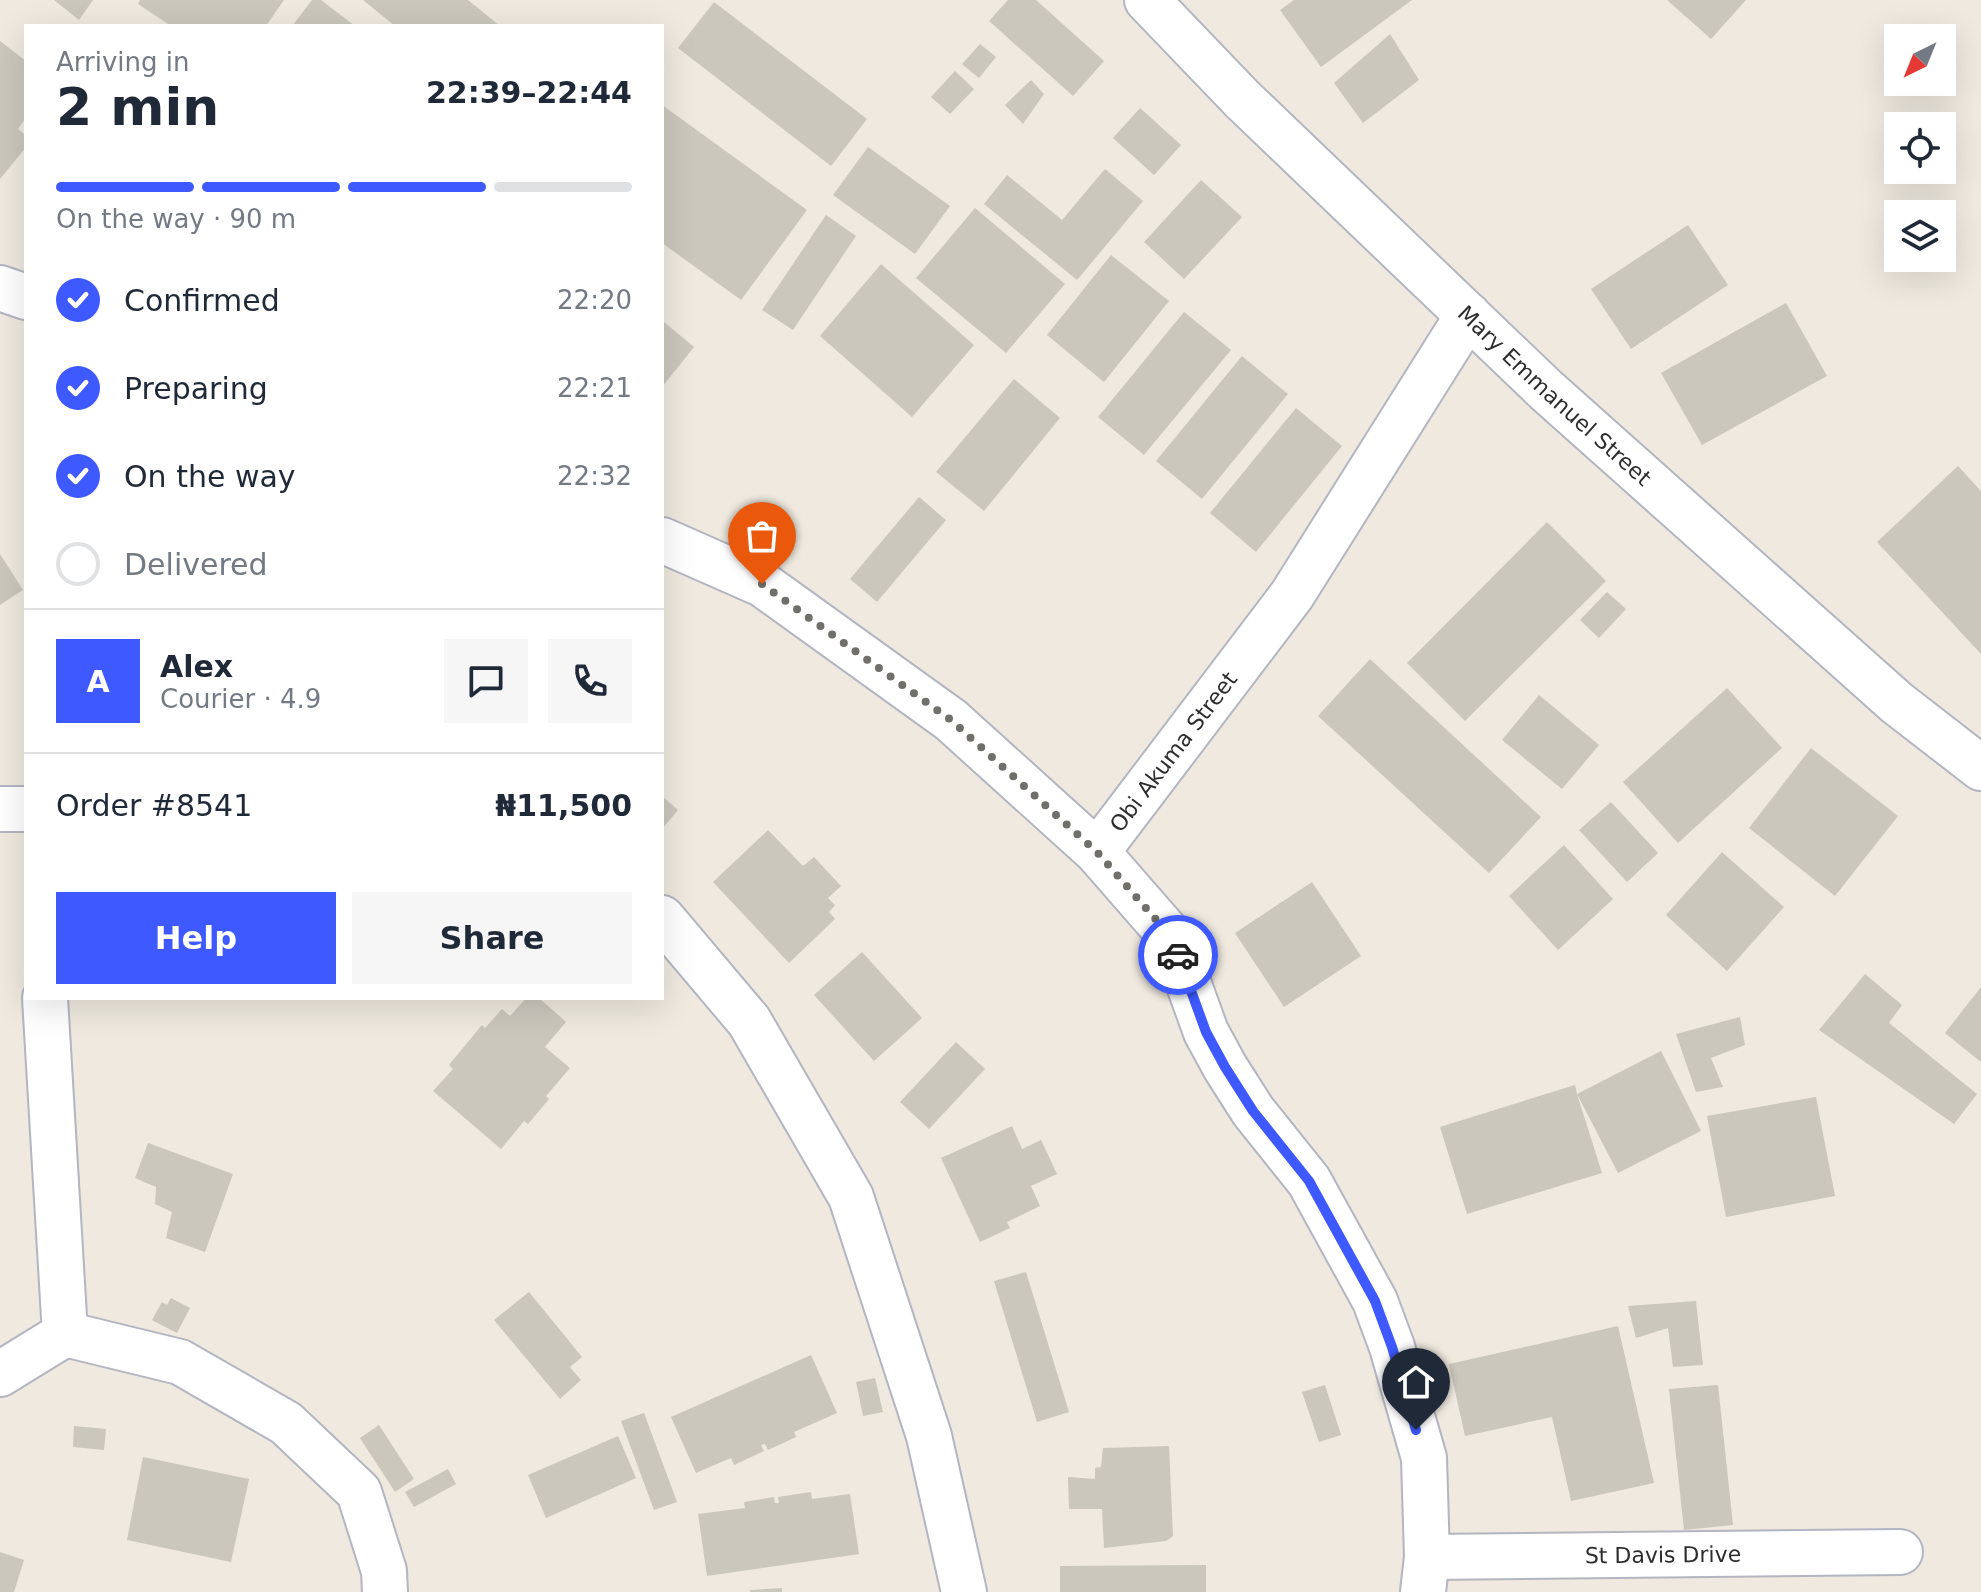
<!DOCTYPE html>
<meta charset="utf-8">
<style>
body{margin:0;font-family:"DejaVu Sans",sans-serif;background:#f6f6f7;color:#1f2937;height:100vh;display:flex;flex-direction:column;font-size:30px;white-space:nowrap}
*{box-sizing:border-box;margin:0}
p{font-size:26px;color:#747a83}
.icon{flex:none;width:44px;height:44px;fill:none;stroke:currentColor;stroke-width:2;stroke-linecap:round;stroke-linejoin:round}
.map{position:relative;flex:1;overflow:hidden}
.drawer{position:absolute;left:24px;top:24px;width:640px;height:976px;display:flex;flex-direction:column;background:#fff;border-radius:0px;box-shadow:0 8px 32px #0002}
.drawer>*{flex:none}
.needle{width:52px;rotate:223deg}
.buttons{position:absolute;left:1884px;top:24px;display:grid;gap:16px}
.buttons a{display:grid;place-items:center;width:72px;height:72px;border-radius:0px;background:#fff;box-shadow:0 8px 32px #0002;font-size:40px}
.pin{position:absolute;display:grid;place-items:center;width:68px;height:68px;color:#fff;margin:-82px -34px;border-radius:50% 50% 50% 0;rotate:-45deg;box-shadow:0 0 8px #0007}
.pin .icon{rotate:45deg}
.courier{position:absolute;display:grid;place-items:center;width:80px;height:80px;margin:-40px;border:6px solid #3d59ff;border-radius:50%;background:#fff;color:#222;box-shadow:0 2px 10px #0007}
.head em{font-style:normal;font-weight:700}
.head div{display:flex;flex-direction:column-reverse}
.head{display:flex;align-items:center;justify-content:space-between;height:136px;padding:0 32px}
h1{font-size:52px;font-weight:700;line-height:60px}
.bar{display:grid;grid-template-columns:repeat(4,1fr);gap:12px 8px;align-content:center;height:96px;padding:0 32px}
.bar i{height:10px;border-radius:6px;background:#e0e1e3}
.bar .active{background:#3d59ff}
.bar p{grid-column:span 4}
.line{display:flex;align-items:center;gap:20px;padding:0 32px;border-top:2px solid #e0e1e3}
.line div{flex:1}
.round{display:grid;place-items:center;flex:none;width:84px;height:84px;border-radius:0px;background:#f6f6f7}
ol{padding:0 32px;list-style:none}
li{display:flex;align-items:center;gap:24px;height:88px}
li p{margin-inline-start:auto}
li .icon{padding:8px;border-radius:50%;background:#3d59ff;color:#fff;stroke-width:4}
li:last-child{color:#747a83}
li i{width:44px;height:44px;border:4px solid #e0e1e3;border-radius:50%}
.primary-button{display:flex;gap:16px;margin-top:auto;padding:16px 32px}
.primary-button a{flex:1;height:92px;border-radius:0px;background:#3d59ff;color:#fff;font-size:32px;font-weight:700;line-height:92px;text-align:center}
.primary-button a+a{background:#f6f6f7;color:#1f2937}
.map>svg:first-child{display:block}
.building{fill:#cbc7bd}
.lines{fill:none;stroke-linecap:round;stroke-linejoin:round}
.minor-casing{stroke:#b3b5c1;stroke-width:48}
.minor{stroke:#fff;stroke-width:44}
.done{stroke:#716f6b;stroke-width:8;stroke-dasharray:0 14.4}
.route{stroke:#3d59ff;stroke-width:10}
.labels{text-anchor:middle;stroke-width:6;stroke-linejoin:round;paint-order:stroke}
.street-label{font-size:22px;fill:#2d2d2d;stroke:#fff}
</style>
<div class="map">
<svg width="1981" height="1592" viewBox="0 0 1981 1592">
<rect width="100%" height="100%" fill="#efe9df"/>
<g class="building">
<polygon points="54,0 93,0 79,20"/>
<polygon points="140,0 284,0 266,26 171,26 138,4"/>
<polygon points="312,0 321,0 355,26 292,26"/>
<polygon points="363,0 468,0 500,26 395,26"/>
<polygon points="1008,0 1036,0 1104,61 1073,96 989,21"/>
<polygon points="1294,0 1412,0 1321,67 1280,10"/>
<polygon points="1667,0 1746,0 1711,39"/>
<polygon points="714,2 867,119 831,166 678,48"/>
<polygon points="1390,34 1419,80 1363,123 1334,83"/>
<polygon points="0,41 26,61 26,117 18,129 26,136 26,147 0,179"/>
<polygon points="980,44 996,57 979,78 962,64"/>
<polygon points="955,71 974,89 950,114 931,97"/>
<polygon points="1031,80 1044,94 1023,124 1005,105"/>
<polygon points="662,105 807,210 741,300 662,243"/>
<polygon points="1140,108 1181,145 1154,175 1113,138"/>
<polygon points="868,147 950,206 915,254 833,195"/>
<polygon points="1105,169 1143,201 1077,280 984,204 1007,175 1062,220"/>
<polygon points="1201,180 1242,217 1184,279 1144,242"/>
<polygon points="975,208 1065,284 1006,353 916,278"/>
<polygon points="826,215 856,236 793,330 762,310"/>
<polygon points="1688,225 1728,285 1631,349 1591,289"/>
<polygon points="1111,255 1169,301 1104,382 1047,335"/>
<polygon points="881,264 974,345 912,417 820,336"/>
<polygon points="1786,303 1827,376 1702,445 1661,373"/>
<polygon points="1184,312 1231,350 1144,455 1098,417"/>
<polygon points="664,322 694,347 662,387 662,325"/>
<polygon points="1242,356 1288,394 1202,499 1156,461"/>
<polygon points="1014,379 1060,418 984,511 936,472"/>
<polygon points="1296,408 1342,446 1256,552 1210,513"/>
<polygon points="1958,466 1981,491 1981,654 1877,542"/>
<polygon points="919,497 946,520 877,602 850,579"/>
<polygon points="1547,522 1606,581 1465,721 1407,663"/>
<polygon points="0,554 23,590 0,605"/>
<polygon points="1607,592 1626,609 1599,638 1580,620"/>
<polygon points="1370,659 1541,817 1489,873 1318,716"/>
<polygon points="1727,688 1782,748 1678,843 1623,782"/>
<polygon points="1539,695 1599,745 1562,789 1502,740"/>
<polygon points="1811,748 1898,816 1835,896 1749,828"/>
<polygon points="662,796 678,810 662,829"/>
<polygon points="1611,802 1658,853 1627,882 1579,830"/>
<polygon points="768,830 803,866 814,857 841,886 828,898 835,905 829,912 835,919 789,963 713,882"/>
<polygon points="1564,845 1613,899 1558,950 1509,896"/>
<polygon points="1722,852 1784,907 1727,971 1666,915"/>
<polygon points="1312,882 1361,956 1284,1007 1235,933"/>
<polygon points="862,952 922,1018 874,1061 814,995"/>
<polygon points="1865,974 1902,1005 1889,1023 1977,1094 1954,1124 1819,1030"/>
<polygon points="1981,987 1981,1062 1945,1033"/>
<polygon points="526,998 539,998 566,1022 545,1047 570,1068 546,1096 549,1099 528,1124 524,1121 501,1149 433,1091 453,1069 449,1065 482,1025 485,1028 502,1009 510,1016"/>
<polygon points="1740,1017 1745,1045 1711,1058 1723,1087 1696,1092 1676,1034"/>
<polygon points="956,1042 985,1069 929,1129 900,1102"/>
<polygon points="1661,1051 1701,1131 1618,1173 1577,1094 1602,1173 1467,1214 1440,1127 1575,1085 1577,1094"/>
<polygon points="1816,1097 1835,1196 1726,1217 1707,1116"/>
<polygon points="1012,1126 1022,1149 1041,1140 1057,1174 1031,1186 1040,1206 1007,1222 1010,1228 980,1242 941,1158"/>
<polygon points="148,1143 233,1174 205,1252 166,1238 172,1212 155,1204 156,1187 135,1178"/>
<polygon points="1026,1272 1069,1412 1037,1422 994,1281"/>
<polygon points="529,1292 582,1357 570,1367 581,1380 560,1399 494,1320"/>
<polygon points="171,1298 190,1308 177,1333 152,1320 162,1302 167,1305"/>
<polygon points="1696,1301 1703,1365 1673,1367 1668,1328 1636,1338 1628,1306"/>
<polygon points="1618,1326 1654,1483 1571,1501 1552,1417 1465,1436 1449,1364"/>
<polygon points="811,1355 837,1413 794,1432 796,1437 768,1450 765,1444 761,1445 764,1451 734,1465 731,1458 696,1473 671,1417"/>
<polygon points="875,1378 883,1412 863,1416 856,1382"/>
<polygon points="1325,1385 1341,1435 1319,1442 1302,1392"/>
<polygon points="1718,1385 1733,1525 1684,1530 1669,1389"/>
<polygon points="644,1413 677,1502 654,1510 621,1421"/>
<polygon points="379,1425 414,1479 395,1492 360,1438"/>
<polygon points="74,1426 106,1429 104,1450 73,1447"/>
<polygon points="618,1436 636,1478 546,1518 528,1475"/>
<polygon points="1169,1446 1173,1536 1166,1541 1104,1548 1102,1509 1069,1509 1068,1477 1095,1479 1095,1468 1101,1467 1103,1448"/>
<polygon points="143,1457 249,1479 231,1562 127,1540"/>
<polygon points="448,1469 456,1484 414,1507 405,1492"/>
<polygon points="811,1492 812,1499 850,1494 859,1554 707,1576 698,1514 745,1508 744,1502 774,1497 775,1503 779,1503 778,1497"/>
<polygon points="0,1552 24,1560 14,1592 0,1592"/>
<polygon points="1206,1565 1206,1592 1060,1592 1060,1566"/>
<polygon points="782,1588 782,1592 750,1592 750,1590"/>
</g>
<g class="lines">
<g class="minor-casing">
<g id="minor">
<path id="s1" d="M 1147,0 L 1242,99 L 1546,390 L 1897,703 L 1981,768"/>
<polyline points="0,288 26,297"/>
<polyline points="662,540 762,584 951,720 1097,852 1172,938 1206,1032 1225,1067 1253,1111 1309,1181 1375,1301 1392,1347 1424,1458 1427,1557 1423,1592"/>
<polyline points="0,809 26,809"/>
<path id="s2" d="M 1097,852 L 1292,595 L 1468,315"/>
<polyline points="662,918 749,1021 851,1197 929,1436 964,1592"/>
<polyline points="65,1334 180,1362 286,1423 359,1492 384,1571 385,1592"/>
<polyline points="0,1374 65,1334 45,998"/>
<path id="s3" d="M 1427,1557 L 1900,1552"/>
</g>
</g>
<use href="#minor" class="minor"/>
</g>
<g class="lines">
<polyline class="done" points="762,584 951,720 1097,852 1172,938 1178,955"/>
<polyline class="route" points="1178,955 1206,1032 1225,1067 1253,1111 1309,1181 1375,1301 1392,1347 1416,1430"/>
</g>
<g class="labels">
<g class="street-label">
<text dy="8" stroke="none"><textPath href="#s1" startOffset="568">Mary Emmanuel Street</textPath></text>
<text dy="8" stroke="none"><textPath href="#s2" startOffset="126">Obi Akuma Street</textPath></text>
<text dy="8" stroke="none"><textPath href="#s3" startOffset="236">St Davis Drive</textPath></text>
</g>
</g>
</svg>
<div class="buttons">
<a><svg class="needle" viewBox="-14 -14 28 28"><path d="M0-13l5 13h-10z" fill="#e53935"/><path d="M0 13l5-13h-10z" fill="#747a83"/></svg></a>
<a><svg class="icon" aria-label="locate" viewBox="0 0 24 24"><circle cx="12" cy="12" r="6"/><path d="M12 2v4M12 18v4M2 12h4M18 12h4"/></svg></a>
<a><svg class="icon" aria-label="layers" viewBox="0 0 24 24"><path d="M12 4l9 5-9 5-9-5zM3 14l9 5 9-5"/></svg></a>
</div>
<div class="pin" style="left:762px;top:584px;background:#ea580c"><svg class="icon" aria-label="bag" viewBox="0 0 24 24"><path d="M5 8h14l-1 12H6zM9 8a3 3 0 0 1 6 0"/></svg></div>
<div class="pin" style="left:1416px;top:1430px;background:#1f2937"><svg class="icon" aria-label="home" viewBox="0 0 24 24"><path d="M3 11l9-7 9 7M6 9v11h12V9"/></svg></div>
<div class="courier" style="left:1178px;top:955px"><svg class="icon" aria-label="car" viewBox="0 0 24 24"><path d="M5 17H2v-5l4-1 3-4h7l3 4 3 1v5h-3M9 17h6M6 11h13"/><circle cx="7" cy="17" r="2"/><circle cx="17" cy="17" r="2"/></svg></div>
<section class="drawer">
<div class="head"><div><h1>2 min</h1><p>Arriving in</p></div><em>22:39–22:44</em></div>
<div class="bar"><i class="active"></i><i class="active"></i><i class="active"></i><i></i><p>On the way · 90 m</p></div>
<ol>
<li><svg class="icon" aria-label="check" viewBox="0 0 24 24"><path d="M5 12l5 5 9-10"/></svg>Confirmed<p>22:20</p></li>
<li><svg class="icon" aria-label="check" viewBox="0 0 24 24"><path d="M5 12l5 5 9-10"/></svg>Preparing<p>22:21</p></li>
<li><svg class="icon" aria-label="check" viewBox="0 0 24 24"><path d="M5 12l5 5 9-10"/></svg>On the way<p>22:32</p></li>
<li><i></i>Delivered</li>
</ol>
<div class="line" style="height:144px"><b class="round" style="background:#3d59ff;color:#fff">A</b><div><b>Alex</b><p>Courier · 4.9</p></div><a class="round"><svg class="icon" aria-label="chat" viewBox="0 0 24 24"><path d="M4 5h16v11H9l-5 4z"/></svg></a><a class="round"><svg class="icon" aria-label="phone" viewBox="0 0 24 24"><path d="M5 4h4l2 5-3 2q2 4 5 5l2-3 5 2v4C11 20 4 13 5 4z"/></svg></a></div>
<div class="line" style="height:104px"><div>Order #8541</div><b>₦11,500</b></div>
<div class="primary-button"><a>Help</a><a>Share</a></div>
</section>
</div>
